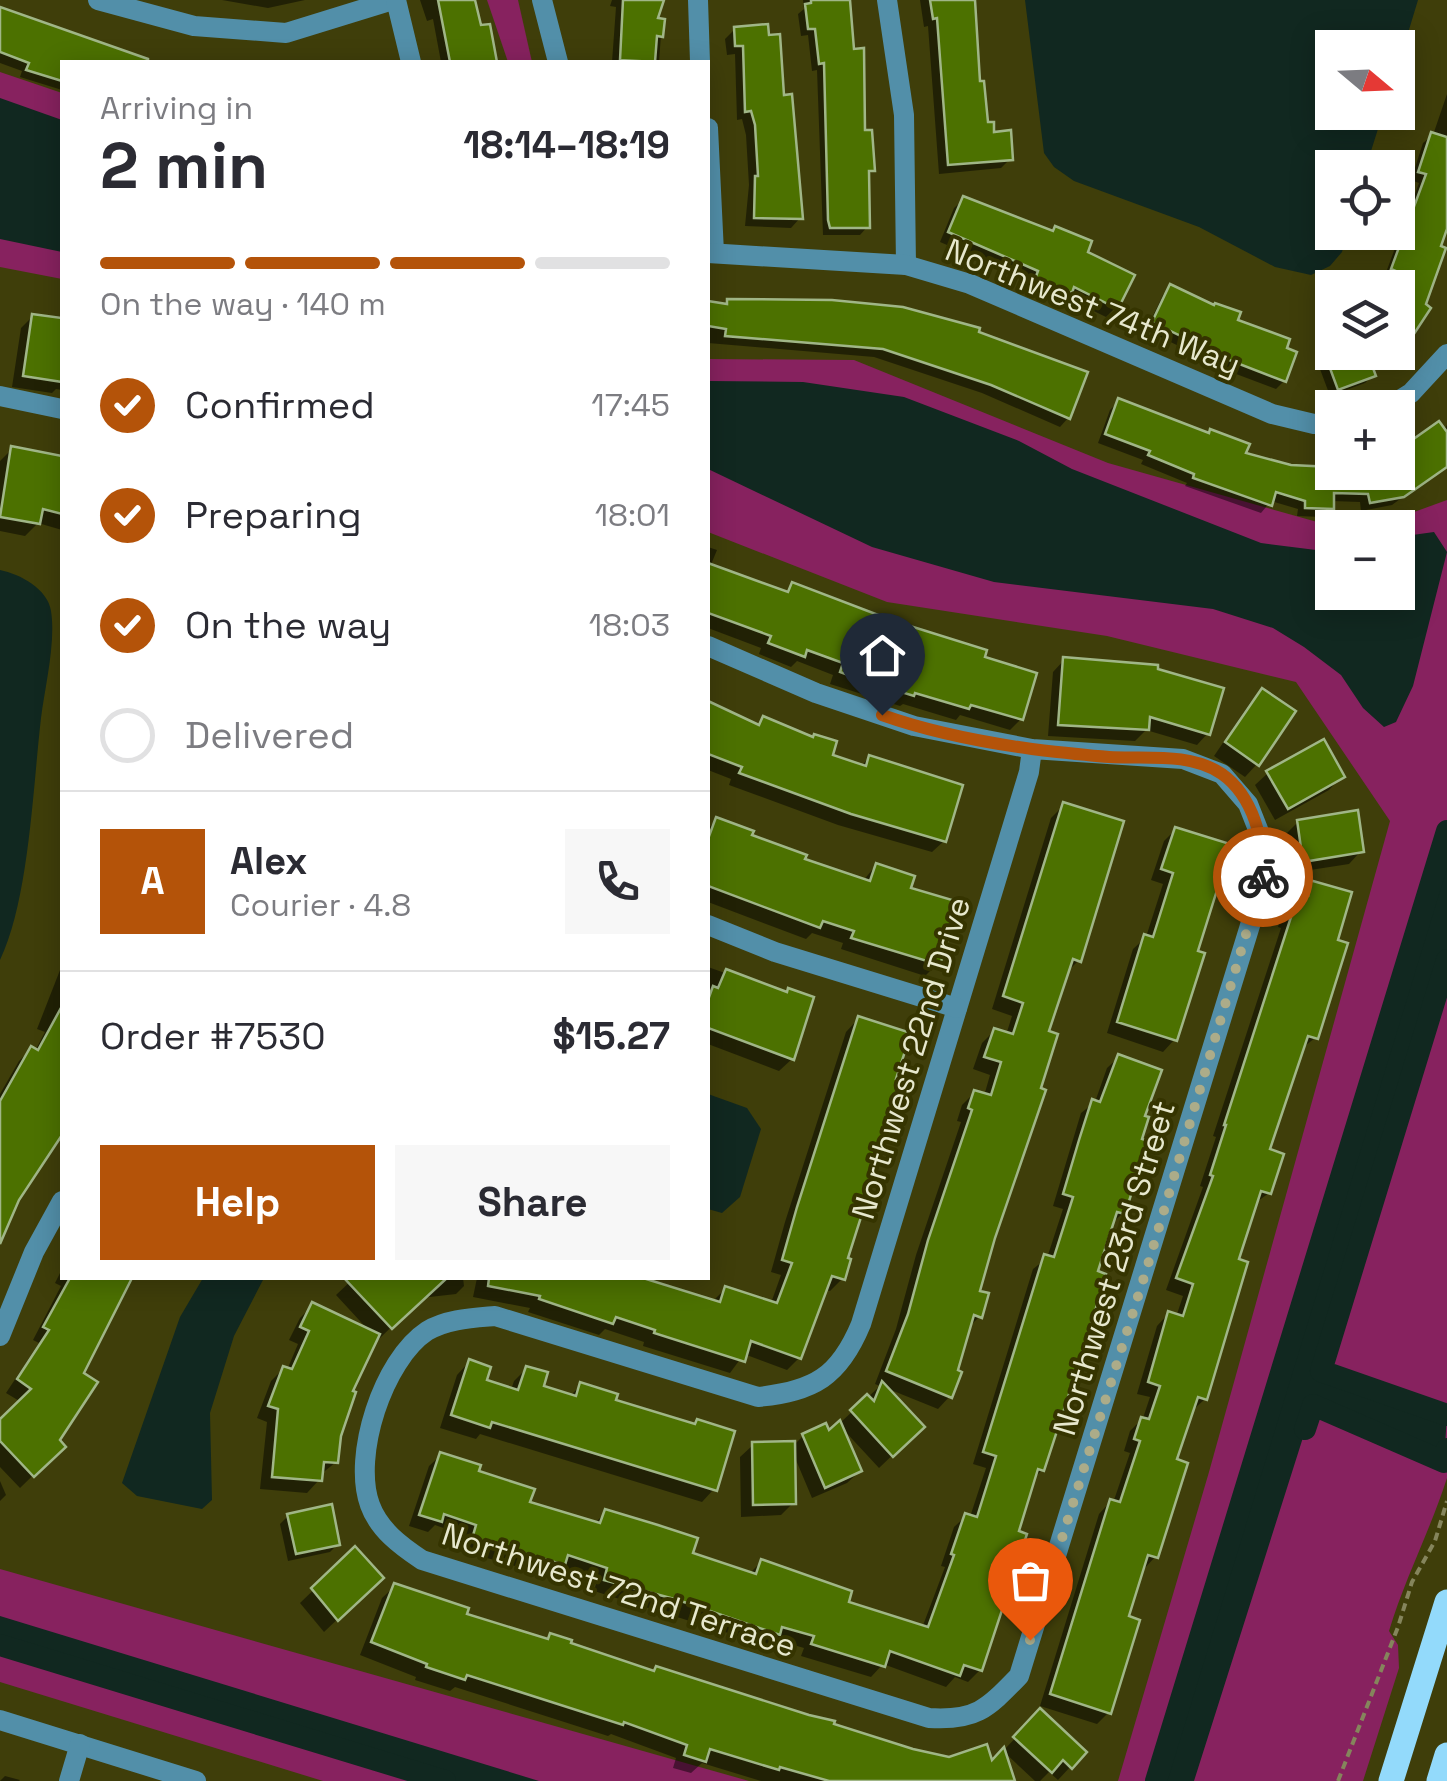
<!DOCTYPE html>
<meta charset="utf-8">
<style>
body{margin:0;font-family:"Space Grotesk",sans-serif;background:#f7f7f7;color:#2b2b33;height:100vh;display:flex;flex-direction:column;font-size:38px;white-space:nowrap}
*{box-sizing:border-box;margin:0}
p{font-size:32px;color:#7c7c81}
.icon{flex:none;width:55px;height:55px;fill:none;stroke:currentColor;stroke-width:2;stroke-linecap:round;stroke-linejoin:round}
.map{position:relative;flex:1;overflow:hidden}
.details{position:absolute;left:60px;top:60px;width:650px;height:1220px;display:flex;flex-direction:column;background:#fff;border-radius:0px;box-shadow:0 5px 25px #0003}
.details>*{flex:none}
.needle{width:65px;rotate:109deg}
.controls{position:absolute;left:1315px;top:30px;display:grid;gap:20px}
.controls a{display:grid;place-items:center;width:100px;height:100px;border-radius:0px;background:#fff;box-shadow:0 5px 25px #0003;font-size:50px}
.pin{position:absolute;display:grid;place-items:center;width:85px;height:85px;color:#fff;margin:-102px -42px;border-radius:50% 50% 50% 0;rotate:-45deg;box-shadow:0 0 10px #0007}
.pin .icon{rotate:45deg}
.courier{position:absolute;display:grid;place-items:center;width:100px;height:100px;margin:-50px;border:8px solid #b45309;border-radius:50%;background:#fff;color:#222;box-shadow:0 2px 12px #0007}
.summary em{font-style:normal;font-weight:800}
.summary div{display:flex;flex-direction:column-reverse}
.summary{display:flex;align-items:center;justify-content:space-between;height:170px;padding:0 40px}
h1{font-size:65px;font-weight:800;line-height:75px}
.bar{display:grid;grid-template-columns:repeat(4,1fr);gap:15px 10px;align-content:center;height:120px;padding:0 40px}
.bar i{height:12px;border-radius:8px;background:#e1e1e2}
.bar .on{background:#b45309}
.bar p{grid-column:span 4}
.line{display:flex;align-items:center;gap:25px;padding:0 40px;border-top:2px solid #e1e1e2}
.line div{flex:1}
.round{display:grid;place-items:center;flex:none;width:105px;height:105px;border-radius:0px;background:#f7f7f7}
ol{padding:0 40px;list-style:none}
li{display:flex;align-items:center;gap:30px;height:110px}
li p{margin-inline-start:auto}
li .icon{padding:10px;border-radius:50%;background:#b45309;color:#fff;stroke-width:4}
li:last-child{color:#7c7c81}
li i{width:55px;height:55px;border:5px solid #e1e1e2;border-radius:50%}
.action{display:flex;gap:20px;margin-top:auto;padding:20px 40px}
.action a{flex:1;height:115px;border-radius:0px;background:#b45309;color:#fff;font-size:40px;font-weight:800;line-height:115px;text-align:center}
.action a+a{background:#f7f7f7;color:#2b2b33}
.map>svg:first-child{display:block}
.green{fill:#87225f}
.water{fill:#112820}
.shadow{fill:#0007}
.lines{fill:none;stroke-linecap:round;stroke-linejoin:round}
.canal{stroke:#112820;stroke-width:22}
.building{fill:#4c7100;stroke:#a0b687;stroke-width:2.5}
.path{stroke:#85855c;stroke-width:4;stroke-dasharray:8 5;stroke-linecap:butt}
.minor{stroke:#528fa9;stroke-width:20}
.major{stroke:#93dafb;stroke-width:25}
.done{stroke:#acac89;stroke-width:10;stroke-dasharray:0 18}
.route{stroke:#b45309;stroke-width:12}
.labels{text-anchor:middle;stroke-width:8;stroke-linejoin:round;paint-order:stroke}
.street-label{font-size:32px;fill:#e7e8cd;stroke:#353400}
</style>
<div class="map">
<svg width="1447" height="1781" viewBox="0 0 1447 1781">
<rect width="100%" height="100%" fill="#3f3e0a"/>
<g class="green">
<polygon points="487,0 518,0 532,62 508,62"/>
<polygon points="0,72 62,93 62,279 0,267"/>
<path d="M 708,359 L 854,360 L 1108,463 L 1335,527 L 1332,592 L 1398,592 L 1398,528 L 1373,527 L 1447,500 L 1447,1478 C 1430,1531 1405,1578 1389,1631 L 1398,1645 L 1399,1668 L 1363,1781 L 1118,1781 L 1209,1472 L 1390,821 L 1296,682 L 1107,636 L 887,602 L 708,532 Z"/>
<polygon points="0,1569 749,1781 323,1781 0,1682"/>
</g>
<g class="water">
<polygon points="1025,0 1418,0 1398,66 1398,48 1332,48 1332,112 1383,113 1366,167 1332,168 1332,232 1347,233 1342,252 1330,266 1311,275 1275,267 1199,227 1074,181 1054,167 1044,153"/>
<polygon points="0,98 62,120 62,252 0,239"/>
<polygon points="708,381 803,382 904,397 1019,441 1072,469 1261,543 1332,552 1332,592 1398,592 1398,537 1434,532 1447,552 1413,686 1396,722 1384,727 1363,708 1341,675 1304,647 1273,628 1213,609 994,582 872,547 708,469"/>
<path d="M 0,570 C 20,574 48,589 51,611 C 56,642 45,687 41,718 C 33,786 29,900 0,960 Z"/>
<polygon points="1447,831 1447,960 1321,1371 1447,1415 1444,1462 1313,1406 1194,1781 1156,1781"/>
<polygon points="708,1094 747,1108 761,1129 740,1197 722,1213 708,1209"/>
<polygon points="203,1278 264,1278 234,1336 210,1413 212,1500 202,1509 137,1496 122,1483 180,1317"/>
<polygon points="0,1616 539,1781 445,1781 0,1645"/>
</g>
<g class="shadow">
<polygon points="222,0 305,0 268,8"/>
<polygon points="420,0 471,0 494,60 498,59 499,62 441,62 433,19 427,21"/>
<polygon points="612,0 661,0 655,20 662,21 659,62 612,62 616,7 610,6"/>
<polygon points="803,0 847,0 863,133 873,170 867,176 868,226 860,235 823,235 817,70 812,71 808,35 801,36 798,14 804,9"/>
<polygon points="920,0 970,0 985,125 1010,159 1001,168 939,174 928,26 924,27"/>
<polygon points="0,10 135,57 155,62 62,62 62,90 20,77 22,71 0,63"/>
<polygon points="735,29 782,98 800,218 791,228 745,226 749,185 746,135 742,119 737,120 735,54 727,55 725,39"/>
<polygon points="1447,94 1447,221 1406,341 1398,350 1398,288 1385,288 1390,280 1384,278 1419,183 1411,180 1423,143 1433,135"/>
<polygon points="964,199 1085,254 1116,307 1106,317 1065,297 1060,301 1027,289 1030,280 940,242 954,208"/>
<polygon points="1171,287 1235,321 1284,381 1276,389 1191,357 1193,353 1146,330 1163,295"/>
<polygon points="728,302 832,302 1068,418 1060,427 982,393 874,357 708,343 708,303 724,306"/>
<polygon points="33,316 62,321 62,390 56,389 52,393 12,387 21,328"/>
<polygon points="1332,350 1332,352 1373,375 1365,383 1330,396 1317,361"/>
<polygon points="1119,401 1243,454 1291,468 1332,470 1332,472 1398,472 1398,451 1443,431 1447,425 1447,464 1392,505 1361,511 1360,502 1332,501 1331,508 1322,517 1297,516 1298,509 1271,501 1261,513 1185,486 1187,483 1141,464 1143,460 1098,443 1110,410"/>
<polygon points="12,449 62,458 62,530 38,523 25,536 0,531 0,461"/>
<polygon points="708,547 717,550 710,567 784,594 793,585 982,659 1021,719 1010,730 960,715 956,720 903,704 900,706 830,684 833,675 797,661 791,667 759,654 761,648 708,628"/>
<polygon points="1064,660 1208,733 1197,745 1146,730 1135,741 1048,736 1053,672"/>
<polygon points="1263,691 1257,764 1245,777 1214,756 1250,703"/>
<polygon points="708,704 756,727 763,719 812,739 830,756 860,767 870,757 944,841 932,852 838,825 729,785 731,779 708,770"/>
<polygon points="1268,773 1341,777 1329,790 1275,820 1255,785"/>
<polygon points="1064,805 1079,960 1066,973 1046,1033 977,1292 980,1316 967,1329 950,1396 938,1409 886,1388 922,1427 879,1468 841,1427 860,1471 847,1483 812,1498 793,1453 793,1503 781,1515 741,1517 740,1457 753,1445 792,1447 803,1436 828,1434 880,1386 875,1384 896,1329 916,1255 961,1122 957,1121 962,1105 974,1093 984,1096 990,1075 973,1069 982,1043 994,1031 1006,1035 1012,1016 992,1009 1051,818"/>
<polygon points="716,820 802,861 863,881 876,865 908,889 937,964 925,976 841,949 843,943 812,933 806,939 708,902 708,829"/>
<polygon points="1298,822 1361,851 1349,864 1291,873 1285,835"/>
<polygon points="1176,829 1220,866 1222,888 1213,897 1195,953 1174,1040 1163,1052 1107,1033 1133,949 1146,937 1163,884 1151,880 1164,841"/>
<polygon points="1306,881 1335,941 1315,1038 1301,1049 1267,1151 1269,1193 1254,1204 1236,1260 1205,1399 1193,1410 1174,1461 1155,1557 1144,1569 1126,1618 1109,1712 1097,1724 1040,1706 1099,1514 1110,1502 1113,1503 1130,1453 1124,1451 1130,1431 1143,1418 1150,1397 1137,1394 1157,1326 1168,1314 1176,1317 1183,1296 1166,1290 1203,1187 1200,1186 1216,1137 1213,1136 1281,928 1278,927 1284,906"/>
<polygon points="62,965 62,1130 17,1198 0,1236 0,1094 19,1061 31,1049 35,1051 45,1032 37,1029"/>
<polygon points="708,967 785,994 792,1059 779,1071 708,1044"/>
<polygon points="858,1019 843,1278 830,1291 824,1289 799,1358 787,1370 744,1354 730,1373 643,1346 644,1342 605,1329 599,1335 528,1312 530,1308 473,1297 477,1278 644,1278 644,1280 712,1302 725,1289 771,1303 781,1275 771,1272 785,1222 846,1032"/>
<polygon points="1119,1057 1142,1117 1123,1213 1110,1225 1042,1470 1033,1479 980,1670 968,1682 955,1677 946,1687 883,1664 871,1677 801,1656 804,1648 773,1639 766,1645 594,1591 597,1580 559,1567 551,1576 462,1551 466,1536 435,1525 428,1532 409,1526 429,1466 441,1455 527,1503 594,1524 606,1512 690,1555 749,1574 761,1562 845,1604 922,1628 945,1567 941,1566 954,1527 966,1516 970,1517 986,1468 973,1464 1033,1269 1047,1258 1063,1209 1053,1206 1081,1113 1095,1102 1107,1068"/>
<polygon points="62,1269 62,1278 131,1278 81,1374 56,1441 62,1447 20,1488 0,1467 0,1423 21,1402 6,1393 39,1343 33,1340 61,1286 55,1283"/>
<polygon points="354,1278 400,1278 419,1298 417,1278 463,1278 464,1286 456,1294 421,1298 378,1340 376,1337 350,1393 338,1436 336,1462 320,1475 319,1480 307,1493 260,1489 267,1422 257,1418 271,1381 283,1369 287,1370 298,1344 289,1340 300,1318 313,1305 371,1333 336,1295"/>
<polygon points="469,1362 483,1382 511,1390 514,1381 527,1368 541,1387 569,1397 581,1385 613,1401 693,1426 697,1422 714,1489 702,1502 480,1434 476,1439 440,1428 457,1375"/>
<polygon points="0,1481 6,1495 0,1501"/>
<polygon points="288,1516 338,1544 330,1552 288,1561 280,1524"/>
<polygon points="355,1550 381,1578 324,1632 300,1603"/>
<polygon points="395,1586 464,1615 545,1641 550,1636 568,1645 831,1725 946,1781 761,1781 702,1763 691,1773 673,1768 676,1758 611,1734 608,1736 455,1687 450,1691 415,1680 416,1677 360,1655 382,1598"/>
<polygon points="1040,1712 1084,1752 1058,1780 1049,1772 1040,1781 1035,1781 1003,1751"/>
<polygon points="5,1776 20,1780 19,1781 0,1781"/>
</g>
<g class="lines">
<g class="canal">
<polyline points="1447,960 1321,1371 1447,1415"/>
<polyline points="1305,1429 1313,1405 1444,1462 1447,1449"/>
<polyline points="0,1645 445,1781"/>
<polyline points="1156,1781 1447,831"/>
</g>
</g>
<g class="building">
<polygon points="438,0 475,0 481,25 490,24 497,62 450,62"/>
<polygon points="623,0 664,0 658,18 665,19 663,37 657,36 655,62 620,60"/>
<polygon points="811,0 850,0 854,49 864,48 865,130 872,130 875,171 869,171 870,228 830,228 828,220 824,63 819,64 815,29 808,29 805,4 811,3"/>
<polygon points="930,0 975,0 980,81 984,81 988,122 994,122 994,132 1011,130 1013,160 948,165 937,18 933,19"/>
<polygon points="0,7 148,59 148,62 62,62 62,81 26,70 29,63 0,52"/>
<polygon points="768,24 769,35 780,34 784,95 792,94 803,219 754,218 755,176 758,176 755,125 751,111 745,112 743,46 735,46 734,27"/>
<polygon points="1431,132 1447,137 1447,229 1441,246 1446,248 1426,304 1431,308 1408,343 1398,336 1398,288 1386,288 1396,271 1391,269 1426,174 1418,172"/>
<polygon points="963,196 1053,231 1055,226 1092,241 1088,252 1135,275 1118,309 1074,287 1072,293 1035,279 1038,271 948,232"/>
<polygon points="1170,284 1214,305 1215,303 1241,312 1238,320 1290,339 1287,348 1297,352 1286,382 1198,348 1199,345 1152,322"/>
<polygon points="727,299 832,300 903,307 980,328 979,332 1088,372 1070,419 991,385 883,349 725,336 726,329 708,326 708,301 727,304"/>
<polygon points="32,314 62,318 62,382 23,376"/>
<polygon points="1324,352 1367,352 1376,376 1338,390"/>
<polygon points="1118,398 1209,433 1210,429 1250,444 1246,453 1291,465 1332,467 1332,472 1398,472 1398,450 1439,421 1447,432 1447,467 1404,497 1370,503 1368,494 1334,493 1334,509 1305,508 1305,501 1276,492 1272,506 1193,478 1194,474 1148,455 1150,451 1105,434"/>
<polygon points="11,446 62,456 62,514 43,509 40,524 0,517"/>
<polygon points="708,563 788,592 792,582 894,621 987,650 985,657 1037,673 1023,720 971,705 969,709 915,693 914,696 859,679 840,672 843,663 807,650 805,657 768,643 771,636 708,613"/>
<polygon points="1063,657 1158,665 1158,669 1224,688 1210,735 1150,717 1149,730 1058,725"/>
<polygon points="1262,688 1296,711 1259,766 1225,742"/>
<polygon points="708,701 759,725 763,716 813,737 814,734 837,741 833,755 866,766 869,755 963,785 946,842 851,814 739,773 742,767 708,754"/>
<polygon points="1324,739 1345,777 1288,809 1266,771"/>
<polygon points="1063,802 1124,821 1081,962 1073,959 1049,1031 1058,1034 1041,1088 1046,1090 995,1238 980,1291 989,1293 982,1318 974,1315 958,1370 962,1372 952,1398 886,1371 908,1314 928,1240 972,1110 968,1108 974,1090 991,1095 1001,1062 984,1057 994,1028 1013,1034 1023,1003 1003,996"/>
<polygon points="1358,810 1364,852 1303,862 1297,820"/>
<polygon points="716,817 754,831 752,835 807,855 805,859 870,881 876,863 915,876 911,888 959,902 940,965 851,938 854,931 823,921 820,928 708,886 708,839"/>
<polygon points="1175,827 1230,844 1223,865 1231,867 1224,889 1218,887 1198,951 1205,953 1177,1041 1117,1022 1144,934 1153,937 1173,873 1161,869"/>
<polygon points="1306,879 1352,892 1338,940 1348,943 1318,1039 1308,1036 1270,1149 1284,1154 1271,1194 1261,1191 1239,1259 1248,1262 1207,1400 1198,1397 1177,1459 1188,1463 1158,1558 1148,1555 1129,1616 1140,1620 1111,1714 1050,1694 1110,1499 1120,1502 1140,1441 1134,1439 1141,1417 1149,1419 1160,1386 1148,1382 1168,1311 1183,1316 1193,1284 1176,1278 1213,1176 1210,1175 1226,1125 1224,1125 1291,917 1288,916 1295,891 1308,895"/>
<polygon points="726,969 787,992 788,988 814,997 794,1060 708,1028 708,1000 713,986 718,988"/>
<polygon points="62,1006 62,1135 19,1200 0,1244 0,1101 31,1046 38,1050"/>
<polygon points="858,1016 911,1033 896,1079 904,1082 848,1258 851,1259 845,1280 832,1276 801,1359 751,1341 745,1362 654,1333 655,1330 616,1317 613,1324 539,1299 540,1296 488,1286 489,1278 643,1278 720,1302 725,1286 777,1303 792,1263 782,1260 797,1207"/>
<polygon points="1118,1054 1162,1070 1145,1116 1149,1117 1142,1139 1148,1141 1125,1214 1117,1212 1098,1271 1106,1274 1085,1345 1044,1471 1038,1469 1019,1531 1027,1534 982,1671 964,1665 960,1676 890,1651 885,1667 811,1644 814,1636 782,1627 780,1635 678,1600 604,1580 607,1568 568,1555 565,1565 472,1539 476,1525 444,1514 442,1522 419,1515 440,1452 481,1465 479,1471 535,1489 530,1502 600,1523 605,1509 658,1525 698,1538 693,1553 756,1574 761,1559 852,1591 849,1602 928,1627 954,1555 951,1554 965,1513 977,1517 996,1456 983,1452 1044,1254 1054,1257 1073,1197 1063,1194 1079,1140 1092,1099 1100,1102"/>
<polygon points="70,1278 132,1278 84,1373 98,1382 60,1440 66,1447 34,1477 0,1441 0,1419 31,1389 17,1379 49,1330 43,1327"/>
<polygon points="344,1278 447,1278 392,1329"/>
<polygon points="312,1302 380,1334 353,1391 356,1392 341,1436 338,1463 324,1462 322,1481 272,1477 278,1409 268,1406 283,1366 292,1369 309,1331 300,1327"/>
<polygon points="469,1359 491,1367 487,1380 518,1390 526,1366 548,1372 544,1386 576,1396 580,1382 618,1394 616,1400 695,1424 697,1419 735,1431 717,1491 492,1422 490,1428 451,1415"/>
<polygon points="882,1381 925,1427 893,1457 850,1410 867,1394 874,1401"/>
<polygon points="840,1420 862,1471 825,1488 802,1434 826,1423 829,1430"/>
<polygon points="795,1441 796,1504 753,1505 752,1442"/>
<polygon points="332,1504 340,1545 296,1554 287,1514"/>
<polygon points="355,1546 384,1578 338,1621 311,1588"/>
<polygon points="394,1583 469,1608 467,1614 548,1639 550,1633 572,1640 571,1643 654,1671 656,1666 809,1715 835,1721 834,1724 913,1749 949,1757 987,1744 992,1760 1004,1747 1015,1781 829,1781 780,1767 779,1770 710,1749 706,1762 684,1755 687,1745 624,1722 623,1725 467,1675 465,1680 426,1667 427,1664 371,1642"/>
<polygon points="1040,1708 1087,1752 1072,1769 1063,1760 1052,1773 1013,1737"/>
</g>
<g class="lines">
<polyline class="path" points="1338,1781 1398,1627 1412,1582 1435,1541 1447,1501"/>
<g class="minor">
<polyline points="98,0 194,26 286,33 393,0"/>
<polyline points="396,0 411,62"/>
<polyline points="542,0 558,62"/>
<polyline points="698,0 700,62"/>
<polyline points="887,0 904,115 906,265"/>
<polyline points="708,128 714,253"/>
<polyline points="708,253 906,265 970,284 1272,414 1314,424 1332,423"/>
<polyline points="0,396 62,409"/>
<polyline points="1387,408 1411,393 1447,354"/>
<path d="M 708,646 L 816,693 L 914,726 L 1032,749 L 1183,759 L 1222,774 L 1248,804 L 1263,842 L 1264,875 L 1256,906 L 1019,1676 C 987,1709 976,1721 929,1718 L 422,1560 C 401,1546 379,1530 370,1505 C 352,1456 383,1360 427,1331 C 447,1319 472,1318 495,1316 L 758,1397 C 814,1391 839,1377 861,1324 L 1029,772 L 1032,749"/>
<polyline points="708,925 775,952 957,1008"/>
<polyline points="0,1336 34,1252 62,1201"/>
<polyline points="0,1720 196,1781"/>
<polyline points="69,1781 80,1744"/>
</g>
<g class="major">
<polyline points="1391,1781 1447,1602"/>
<polyline points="1439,1781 1447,1755"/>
</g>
</g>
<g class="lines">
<polyline class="done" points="1030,1640 1146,1271 1263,877"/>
<path class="route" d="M 882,715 C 930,732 981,742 1032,749 C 1057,752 1083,755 1109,757 C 1145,759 1190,752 1222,774 C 1253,796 1265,842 1263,877"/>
</g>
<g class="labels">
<g class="street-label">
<text transform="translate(1093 307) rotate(22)" y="11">Northwest 74th Way</text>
<text transform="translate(911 1058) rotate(-73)" y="11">Northwest 22nd Drive</text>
<text transform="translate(1114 1268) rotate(-73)" y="11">Northwest 23rd Street</text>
<text transform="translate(619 1590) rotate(18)" y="11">Northwest 72nd Terrace</text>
</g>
</g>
</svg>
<div class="controls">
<a><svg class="needle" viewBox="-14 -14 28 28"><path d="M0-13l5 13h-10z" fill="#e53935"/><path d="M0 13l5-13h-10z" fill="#7c7c81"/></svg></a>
<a><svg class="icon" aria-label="locate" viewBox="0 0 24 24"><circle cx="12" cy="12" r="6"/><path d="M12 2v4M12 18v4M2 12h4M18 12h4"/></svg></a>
<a><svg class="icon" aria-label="layers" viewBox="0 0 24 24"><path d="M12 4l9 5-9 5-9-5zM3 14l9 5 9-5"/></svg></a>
<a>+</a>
<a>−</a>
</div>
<div class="pin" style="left:1030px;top:1640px;background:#ea580c"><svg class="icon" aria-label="bag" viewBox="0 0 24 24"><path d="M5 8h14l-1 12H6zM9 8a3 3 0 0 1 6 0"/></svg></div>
<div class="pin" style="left:882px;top:715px;background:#1f2937"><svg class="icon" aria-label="home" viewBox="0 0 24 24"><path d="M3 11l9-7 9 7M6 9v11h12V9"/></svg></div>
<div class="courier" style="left:1263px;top:877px"><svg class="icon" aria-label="bike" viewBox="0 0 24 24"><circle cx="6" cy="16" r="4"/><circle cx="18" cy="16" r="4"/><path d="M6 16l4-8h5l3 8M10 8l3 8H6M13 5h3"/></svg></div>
<section class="details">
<div class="summary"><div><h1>2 min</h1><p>Arriving in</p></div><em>18:14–18:19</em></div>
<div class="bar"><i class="on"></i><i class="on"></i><i class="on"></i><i></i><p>On the way · 140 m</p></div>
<ol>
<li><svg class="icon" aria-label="check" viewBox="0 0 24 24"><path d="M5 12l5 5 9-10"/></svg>Confirmed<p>17:45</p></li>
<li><svg class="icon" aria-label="check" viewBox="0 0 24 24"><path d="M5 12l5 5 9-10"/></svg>Preparing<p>18:01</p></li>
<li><svg class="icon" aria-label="check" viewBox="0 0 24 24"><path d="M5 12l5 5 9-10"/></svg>On the way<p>18:03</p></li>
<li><i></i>Delivered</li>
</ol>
<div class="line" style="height:180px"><b class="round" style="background:#b45309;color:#fff">A</b><div><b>Alex</b><p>Courier · 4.8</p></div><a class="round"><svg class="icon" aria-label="phone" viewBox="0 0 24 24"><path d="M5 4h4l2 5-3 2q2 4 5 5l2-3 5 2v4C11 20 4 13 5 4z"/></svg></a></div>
<div class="line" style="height:130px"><div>Order #7530</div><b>$15.27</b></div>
<div class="action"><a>Help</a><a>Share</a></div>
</section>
</div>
